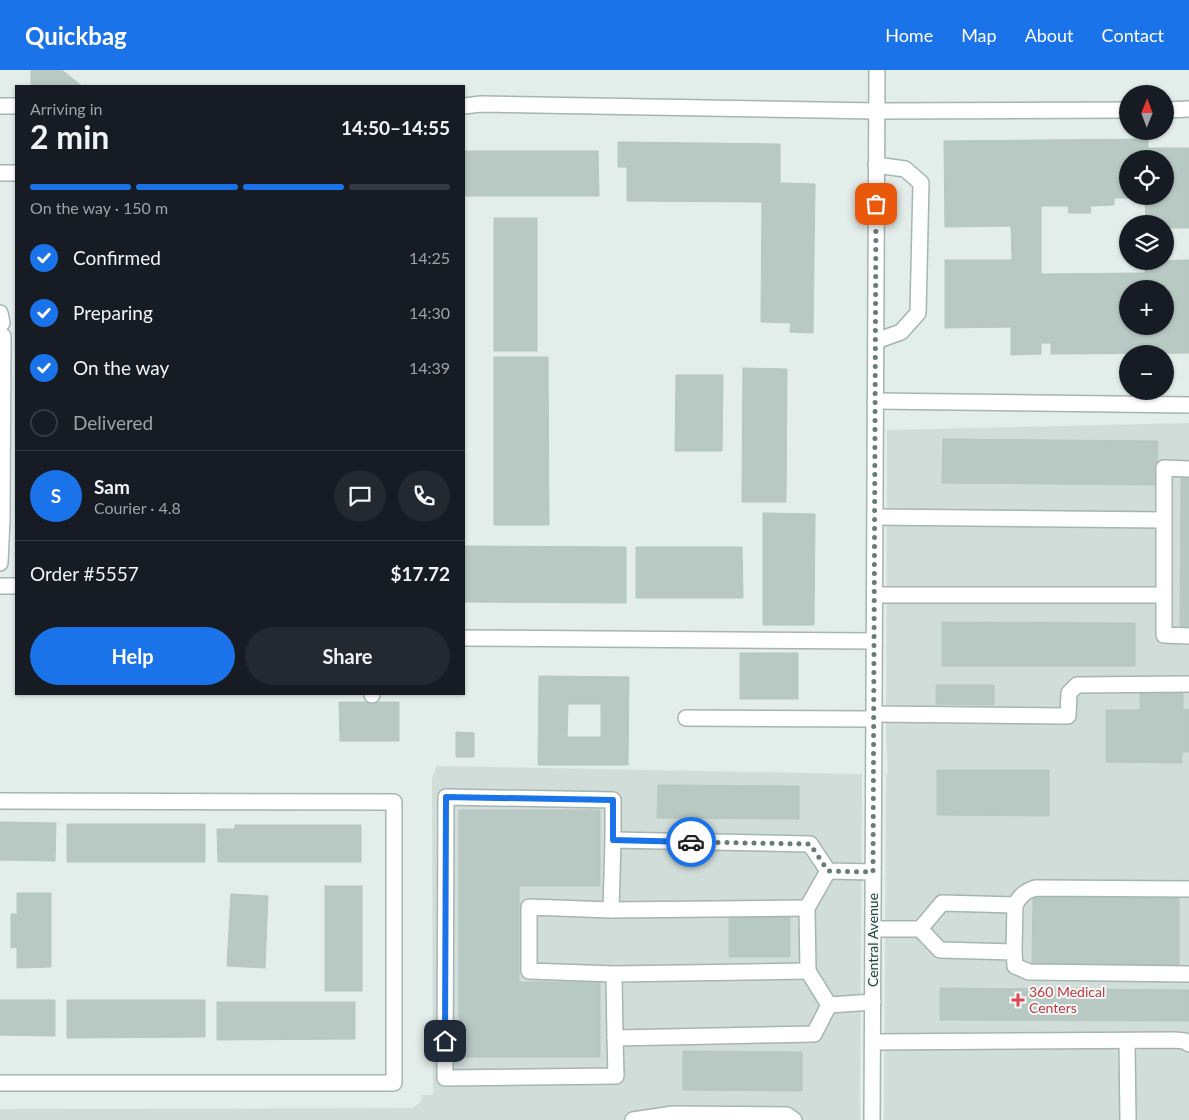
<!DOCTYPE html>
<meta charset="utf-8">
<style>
body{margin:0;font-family:Lato,sans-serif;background:#242831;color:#f1f3f6;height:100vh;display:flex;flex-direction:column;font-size:19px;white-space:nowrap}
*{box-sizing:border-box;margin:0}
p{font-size:16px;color:#9ea1a6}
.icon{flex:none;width:28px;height:28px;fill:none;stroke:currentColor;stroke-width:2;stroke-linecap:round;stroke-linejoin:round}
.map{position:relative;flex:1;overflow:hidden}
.details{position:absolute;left:15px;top:15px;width:450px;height:610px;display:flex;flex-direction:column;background:#171b24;border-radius:0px;box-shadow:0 1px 4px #0004}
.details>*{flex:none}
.needle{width:32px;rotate:1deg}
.buttons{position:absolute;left:1119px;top:15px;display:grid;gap:10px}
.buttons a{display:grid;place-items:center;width:55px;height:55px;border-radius:50%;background:#171b24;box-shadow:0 1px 4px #0004;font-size:25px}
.pin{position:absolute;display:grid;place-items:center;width:42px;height:42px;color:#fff;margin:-21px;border-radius:10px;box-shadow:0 2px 8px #0006}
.courier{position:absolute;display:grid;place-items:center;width:50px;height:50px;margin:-25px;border:4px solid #1a73e8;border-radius:50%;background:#fff;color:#222;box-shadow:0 1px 6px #0007}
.overview em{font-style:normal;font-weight:700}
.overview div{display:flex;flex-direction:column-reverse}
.overview{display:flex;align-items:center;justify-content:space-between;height:85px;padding:0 15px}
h1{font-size:32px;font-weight:700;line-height:38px}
.bar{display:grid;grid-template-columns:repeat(4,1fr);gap:8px 5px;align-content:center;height:60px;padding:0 15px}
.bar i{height:6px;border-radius:4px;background:#363941}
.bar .active{background:#1a73e8}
.bar p{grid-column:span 4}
.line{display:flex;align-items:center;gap:12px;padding:0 15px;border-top:1px solid #363941}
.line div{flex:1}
.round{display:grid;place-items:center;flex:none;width:52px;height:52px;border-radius:26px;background:#242831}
ol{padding:0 15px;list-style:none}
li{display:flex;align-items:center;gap:15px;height:55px}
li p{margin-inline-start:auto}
li .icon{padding:5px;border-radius:50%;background:#1a73e8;color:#fff;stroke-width:4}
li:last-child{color:#9ea1a6}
li i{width:28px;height:28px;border:2px solid #363941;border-radius:50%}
.action{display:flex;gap:10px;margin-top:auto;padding:10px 15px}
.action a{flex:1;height:58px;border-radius:30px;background:#1a73e8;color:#fff;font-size:20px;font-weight:700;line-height:58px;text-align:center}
.action a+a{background:#242831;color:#f1f3f6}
header{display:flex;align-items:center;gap:30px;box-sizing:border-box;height:70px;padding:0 25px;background:#1a73e8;color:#fff}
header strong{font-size:24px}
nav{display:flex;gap:28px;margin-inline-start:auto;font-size:18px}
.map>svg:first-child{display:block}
.built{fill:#d1ddd9}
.building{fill:#b8c8c3;stroke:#b5c7c1;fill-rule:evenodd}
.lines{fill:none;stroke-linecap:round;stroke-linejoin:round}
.minor-casing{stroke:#a5b5b2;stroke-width:18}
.minor{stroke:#fff;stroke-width:15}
.done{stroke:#667c78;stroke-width:5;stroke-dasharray:0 9}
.route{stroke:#1a73e8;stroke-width:6}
.health-dot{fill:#e0444e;stroke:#f4f9f7;stroke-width:2}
.labels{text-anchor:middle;stroke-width:4;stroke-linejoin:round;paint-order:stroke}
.street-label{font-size:14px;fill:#223f3a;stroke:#f4f9f7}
.health-label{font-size:14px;fill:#be3a42;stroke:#f4f9f7;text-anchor:start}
</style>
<header>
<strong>Quickbag</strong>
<nav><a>Home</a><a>Map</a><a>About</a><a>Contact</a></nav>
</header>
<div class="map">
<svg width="1189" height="1050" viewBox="0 0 1189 1050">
<rect width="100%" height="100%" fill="#e3edea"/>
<g class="built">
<polygon points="1189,353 1189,1050 884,1050 886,704 888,704 886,667 887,360"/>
<polygon points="437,696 862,704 860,1050 0,1050 0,1039 412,1038 420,1033 422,1025 433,1025 432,708"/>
</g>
<g class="building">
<polygon points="31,0 62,0 82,16 31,16"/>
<path d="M 1148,69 L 1148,78 L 1189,78 L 1189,158 L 1165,158 L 1165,154 L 1146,154 L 1145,128 L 1114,128 L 1114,135 L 1090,136 L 1091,143 L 1069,143 L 1068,136 L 1041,136 L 1041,204 L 1145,203 L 1145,191 L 1189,190 L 1189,283 L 1051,284 L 1051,273 L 1041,273 L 1041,284 L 1011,285 L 1011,257 L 945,258 L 945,190 L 1012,190 L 1011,156 L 945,157 L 944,71 ZM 1128,89 L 1165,89 L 1165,126 L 1128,126 ZM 1128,219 L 1165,219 L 1165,256 L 1128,256 Z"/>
<polygon points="618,72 780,74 780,113 815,114 813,263 790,262 791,253 761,252 762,132 627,131 627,97 618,97"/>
<polygon points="465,81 598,81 599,126 465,126"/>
<rect x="494" y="148" width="43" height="133"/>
<polygon points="494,287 548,287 549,455 494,455"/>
<polygon points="743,298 787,299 786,432 742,432"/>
<polygon points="676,305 723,305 722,381 675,381"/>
<polygon points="943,369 1158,371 1157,415 942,413"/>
<polygon points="1181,406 1189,406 1189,558 1180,558"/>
<polygon points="763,443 815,444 814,555 763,555"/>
<polygon points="464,476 626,477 626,533 464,532"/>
<polygon points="636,477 742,477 743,528 636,528"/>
<polygon points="942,552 1135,553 1135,596 942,596"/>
<rect x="740" y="583" width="58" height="46"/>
<path d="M 539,606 L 629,607 L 628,695 L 538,695 ZM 568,634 L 601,634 L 601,667 L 567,667 Z"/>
<polygon points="936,615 994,615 994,635 936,634"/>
<polygon points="1140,620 1183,620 1183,639 1189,640 1189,682 1182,682 1182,693 1106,692 1106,640 1140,640"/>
<polygon points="339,632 399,632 399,671 340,671"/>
<polygon points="456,662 474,663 474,687 456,687"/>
<polygon points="937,700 1049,700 1049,746 937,745"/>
<polygon points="658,715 799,716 799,749 657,748"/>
<polygon points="459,740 600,740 600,816 519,816 519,912 600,912 600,987 459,987"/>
<polygon points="0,752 56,753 55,791 0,790"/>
<rect x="67" y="754" width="138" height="38"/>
<polygon points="235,755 361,755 361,792 218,792 217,759 235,759"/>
<rect x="325" y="816" width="37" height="105"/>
<polygon points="17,823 51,823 51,897 17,898 17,877 11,878 11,844 17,844"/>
<polygon points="1033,823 1179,824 1179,897 1032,896"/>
<polygon points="231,824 268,826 265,898 227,896"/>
<polygon points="790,845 790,887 729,887 729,846"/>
<polygon points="940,918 1189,920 1189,951 940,950"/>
<polygon points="0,930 55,930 55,966 0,965"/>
<polygon points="67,930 205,930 205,967 67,968"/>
<polygon points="217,932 355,932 355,969 217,970"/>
<polygon points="683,981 802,982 802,1021 683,1020"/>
</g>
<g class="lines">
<g class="minor-casing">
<g id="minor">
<polyline points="0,36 16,36"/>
<polyline points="464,36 481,34 877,41 1128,40"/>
<polyline points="1165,40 1189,39"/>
<polyline points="0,103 16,103"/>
<polyline points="0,243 2,253"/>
<polyline points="876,271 901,262 918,243 921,113 905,99 876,95"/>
<polyline points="875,331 1189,335"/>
<polyline points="1189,399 1164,398 1164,565 1189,566"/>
<polyline points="875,447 1164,450"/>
<polyline points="0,450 2,450 3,266"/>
<polyline points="0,493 2,450"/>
<polyline points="0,516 16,516"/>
<polyline points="875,525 1164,525"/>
<polyline points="464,568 874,571"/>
<polyline points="372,625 372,624"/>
<polyline points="874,644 1068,646 1069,623 1077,615 1189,614"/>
<polyline points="686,648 874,649"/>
<polyline points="0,731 394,732 394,1013 0,1013"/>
<polyline points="613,770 613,730 446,727 445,1008 616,1006 615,968"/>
<polyline points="828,801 807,838 808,901 829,935"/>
<polyline points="611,840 807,838"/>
<polyline points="873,859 920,859 940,880 1014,882 1015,896 1029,902 1189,904"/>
<path d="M 920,859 L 942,833 L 1015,835 C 1020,826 1024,822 1035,818 L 1189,819"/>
<polyline points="1014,882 1015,835"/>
<polyline points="614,904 808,901"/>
<polyline points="873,932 829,935 814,964 615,968 614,904 529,901 529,837 611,840 613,770 810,774 828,801 873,802"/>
<polyline points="1127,971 1128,1050"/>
<polyline points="873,972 1174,970 1185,971 1189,974"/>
<polyline points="633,1050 673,1044 787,1045 794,1050"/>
<polyline points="872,1050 877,0"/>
</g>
</g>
<use href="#minor" class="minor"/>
</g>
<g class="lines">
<polyline class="done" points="691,772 810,774 828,801 873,802 876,134"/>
<polyline class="route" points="445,971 446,727 613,730 613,770 691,772"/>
</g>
<path class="health-dot" d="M1015.5 922.5h5v5h5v5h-5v5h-5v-5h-5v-5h5z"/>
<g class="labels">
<g class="street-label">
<text transform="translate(873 870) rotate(-90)" y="5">Central Avenue</text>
</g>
<g class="health-label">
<text x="1029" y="927">360 Medical<tspan x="1029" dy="16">Centers</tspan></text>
</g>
</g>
</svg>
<div class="buttons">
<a><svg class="needle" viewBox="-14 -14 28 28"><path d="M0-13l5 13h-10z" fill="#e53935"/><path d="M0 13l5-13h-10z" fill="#9ea1a6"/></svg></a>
<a><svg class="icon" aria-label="locate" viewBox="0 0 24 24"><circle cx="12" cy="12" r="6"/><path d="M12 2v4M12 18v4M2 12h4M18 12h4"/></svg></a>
<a><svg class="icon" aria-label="layers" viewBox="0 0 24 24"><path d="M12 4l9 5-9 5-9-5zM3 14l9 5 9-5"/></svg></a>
<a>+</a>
<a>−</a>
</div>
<div class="pin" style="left:876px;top:134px;background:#ea580c"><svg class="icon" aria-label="bag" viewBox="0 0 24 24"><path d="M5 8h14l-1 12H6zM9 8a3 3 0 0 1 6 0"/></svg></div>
<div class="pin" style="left:445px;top:971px;background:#1f2937"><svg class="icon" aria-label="home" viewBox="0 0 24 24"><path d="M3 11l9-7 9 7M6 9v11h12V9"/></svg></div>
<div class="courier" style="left:691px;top:772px"><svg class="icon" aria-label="car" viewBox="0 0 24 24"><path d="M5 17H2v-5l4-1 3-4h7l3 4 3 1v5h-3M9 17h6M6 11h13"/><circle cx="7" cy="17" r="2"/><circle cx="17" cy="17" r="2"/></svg></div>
<section class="details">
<div class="overview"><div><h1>2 min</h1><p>Arriving in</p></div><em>14:50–14:55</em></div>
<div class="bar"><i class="active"></i><i class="active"></i><i class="active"></i><i></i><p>On the way · 150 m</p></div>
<ol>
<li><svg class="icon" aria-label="check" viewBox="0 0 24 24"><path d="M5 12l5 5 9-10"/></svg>Confirmed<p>14:25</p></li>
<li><svg class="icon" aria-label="check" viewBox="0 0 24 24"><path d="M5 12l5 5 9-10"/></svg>Preparing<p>14:30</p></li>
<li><svg class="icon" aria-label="check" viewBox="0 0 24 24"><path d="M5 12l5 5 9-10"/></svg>On the way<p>14:39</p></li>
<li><i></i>Delivered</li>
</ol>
<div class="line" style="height:90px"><b class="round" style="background:#1a73e8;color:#fff">S</b><div><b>Sam</b><p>Courier · 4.8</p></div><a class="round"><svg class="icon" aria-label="chat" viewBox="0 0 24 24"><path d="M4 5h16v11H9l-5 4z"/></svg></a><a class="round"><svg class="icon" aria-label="phone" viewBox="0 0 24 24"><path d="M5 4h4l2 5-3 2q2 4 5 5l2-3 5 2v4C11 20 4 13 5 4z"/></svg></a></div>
<div class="line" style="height:65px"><div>Order #5557</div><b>$17.72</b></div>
<div class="action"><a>Help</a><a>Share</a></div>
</section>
</div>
